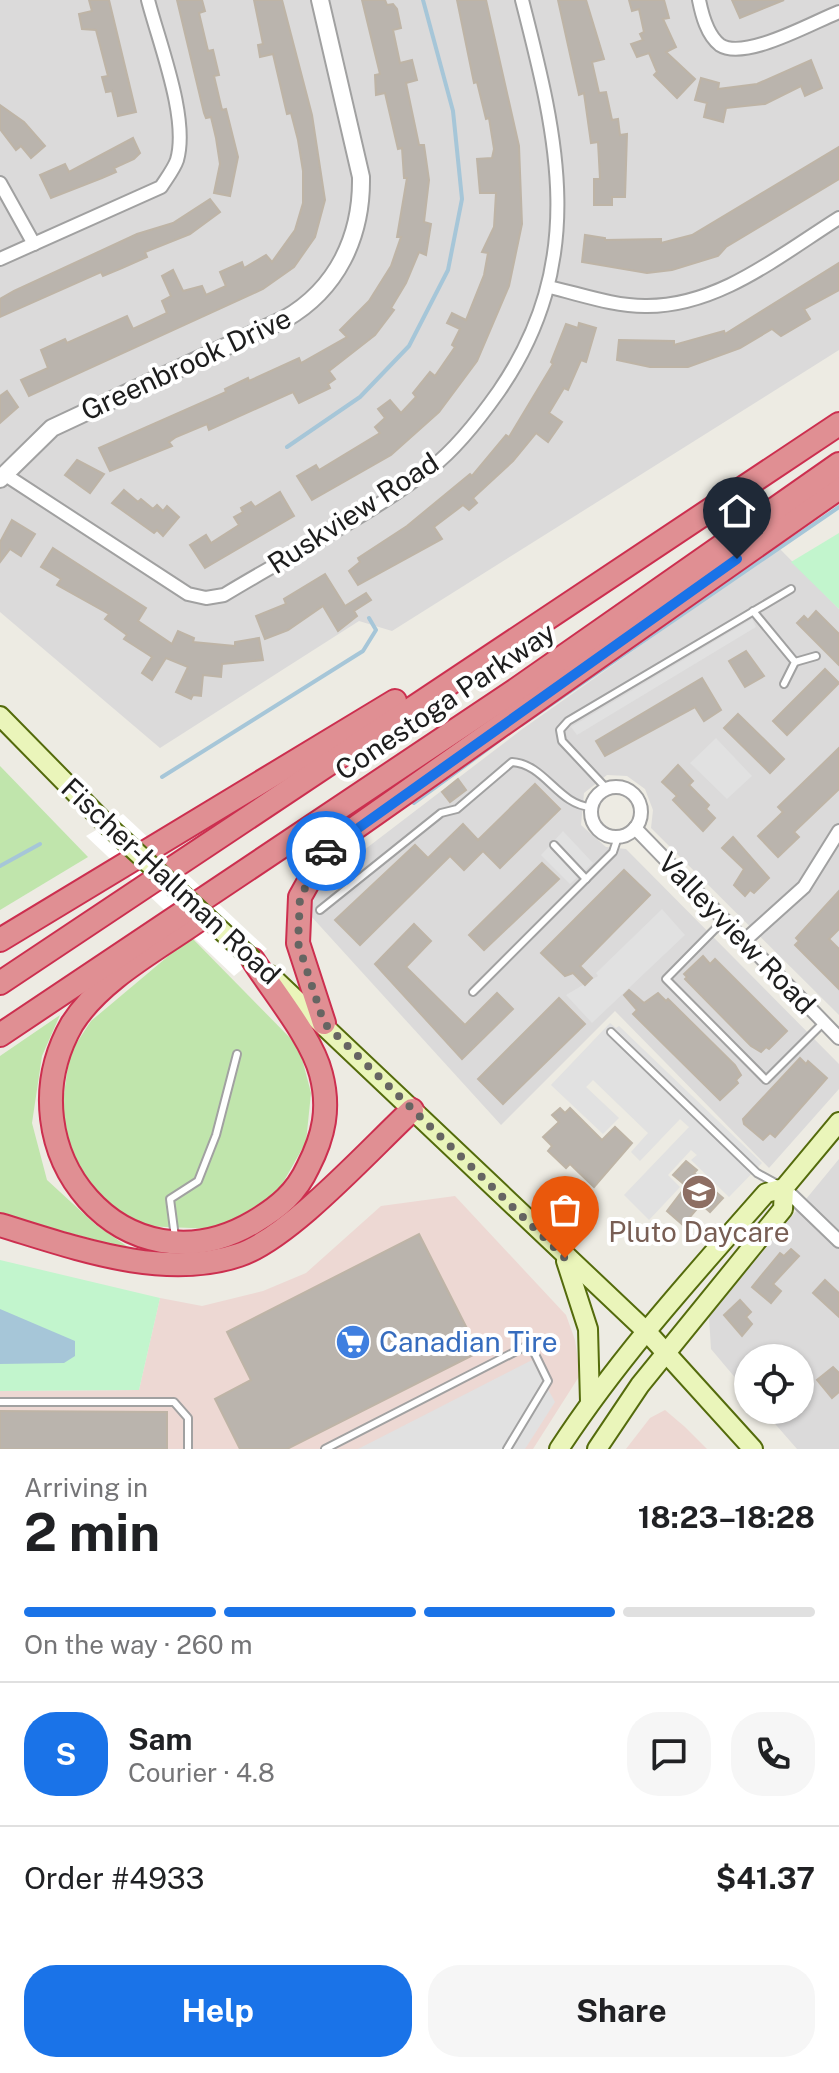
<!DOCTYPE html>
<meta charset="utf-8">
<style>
body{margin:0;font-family:"Public Sans",sans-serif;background:#f6f6f6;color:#202124;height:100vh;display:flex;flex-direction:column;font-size:30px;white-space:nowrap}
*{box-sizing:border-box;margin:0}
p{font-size:26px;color:#757577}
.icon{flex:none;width:44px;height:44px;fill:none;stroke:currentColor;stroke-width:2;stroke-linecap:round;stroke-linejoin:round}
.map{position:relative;height:1449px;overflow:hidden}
.drawer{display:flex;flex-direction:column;background:#fff;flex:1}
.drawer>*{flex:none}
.buttons{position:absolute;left:734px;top:1344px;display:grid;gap:16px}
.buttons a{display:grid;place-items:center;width:80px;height:80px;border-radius:50%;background:#fff;box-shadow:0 2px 6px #0004;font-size:40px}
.pin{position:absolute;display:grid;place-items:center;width:68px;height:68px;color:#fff;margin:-82px -34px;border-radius:50% 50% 50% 0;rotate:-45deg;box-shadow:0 0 8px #0007}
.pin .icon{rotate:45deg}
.courier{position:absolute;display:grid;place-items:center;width:80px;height:80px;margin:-40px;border:6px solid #1a73e8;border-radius:50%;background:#fff;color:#222;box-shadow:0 2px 10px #0007}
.summary em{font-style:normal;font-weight:700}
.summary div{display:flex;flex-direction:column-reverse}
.summary{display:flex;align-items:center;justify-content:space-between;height:136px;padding:0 24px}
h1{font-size:52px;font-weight:700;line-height:60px}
.bar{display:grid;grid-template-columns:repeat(4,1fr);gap:12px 8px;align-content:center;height:96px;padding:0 24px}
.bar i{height:10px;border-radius:6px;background:#e0e0e0}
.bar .current{background:#1a73e8}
.bar p{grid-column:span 4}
.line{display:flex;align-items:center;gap:20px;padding:0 24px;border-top:2px solid #e0e0e0}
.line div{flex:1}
.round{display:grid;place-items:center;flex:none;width:84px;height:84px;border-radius:32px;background:#f6f6f6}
.button{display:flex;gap:16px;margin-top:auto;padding:16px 24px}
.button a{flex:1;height:92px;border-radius:32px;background:#1a73e8;color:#fff;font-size:32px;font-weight:700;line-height:92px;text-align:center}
.button a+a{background:#f6f6f6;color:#202124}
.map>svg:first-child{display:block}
.residential{fill:#dbdada}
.commercial{fill:#edd8d3}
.grass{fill:#c0e5ac}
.park{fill:#c2f5cd}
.parking{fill:#e1e1e1}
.water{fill:#a6c6d8}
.pier{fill:#fff}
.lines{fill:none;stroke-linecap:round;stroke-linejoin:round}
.stream{stroke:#a6c6d8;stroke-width:4}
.building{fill:#bab4ad;stroke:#beb4a6;stroke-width:2}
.service-casing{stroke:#a1a1a1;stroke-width:10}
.minor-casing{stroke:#a1a1a1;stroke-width:16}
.tertiary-casing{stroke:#a1a1a1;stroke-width:20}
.secondary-casing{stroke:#546b0c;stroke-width:22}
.motorway-casing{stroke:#cc2f4f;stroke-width:26}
.service{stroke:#fff;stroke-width:6}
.minor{stroke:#fff;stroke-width:12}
.tertiary{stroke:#fff;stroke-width:16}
.secondary{stroke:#eaf5ba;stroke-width:18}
.motorway{stroke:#e08f93;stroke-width:22}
.secondary-bridge-casing{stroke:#546b0c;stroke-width:22;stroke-linecap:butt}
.secondary-bridge{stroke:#eaf5ba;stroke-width:18}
.done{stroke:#666562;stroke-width:8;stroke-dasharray:0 14.4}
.route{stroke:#1a73e8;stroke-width:10}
.labels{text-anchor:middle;stroke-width:8;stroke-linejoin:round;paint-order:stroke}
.street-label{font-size:28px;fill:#1d1d1d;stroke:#fff}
.education-label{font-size:28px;fill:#785e54;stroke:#fff}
.shop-label{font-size:28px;fill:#366cbe;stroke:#fff;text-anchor:start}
</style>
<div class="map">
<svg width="839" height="1449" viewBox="0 0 839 1449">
<rect width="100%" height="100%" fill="#edebe3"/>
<g class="residential">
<polygon points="0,0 839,0 839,350 392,631 359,621 160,748 0,612"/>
<polygon points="779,548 839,609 839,1015 651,828 653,810 645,789 627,776 607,775 584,793 581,825 606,847 626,849 839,1064 839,1089 769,1168 615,1011 501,1125 310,915 317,886 521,730"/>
<polygon points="839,1159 839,1449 797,1449 763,1410 800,1410 800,1358 748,1358 748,1393 711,1349 709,1317"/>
</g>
<g class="commercial">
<polygon points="455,1196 566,1315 575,1340 580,1375 533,1449 0,1449 0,1391 139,1390 160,1298 202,1306 263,1291 306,1273 381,1206"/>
<polygon points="665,1410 685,1427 707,1449 626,1449 650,1418"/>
</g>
<g class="grass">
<polygon points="0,766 88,857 0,910"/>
<polygon points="191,937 299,1047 311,1093 306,1142 276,1195 215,1229 143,1226 116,1211 89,1182 68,1148 61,1114 70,1053 91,1021"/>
<polygon points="60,1015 42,1056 32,1123 47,1180 96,1225 131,1249 0,1215 0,1056"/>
</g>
<g class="park">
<polygon points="839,533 839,609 791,562"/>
<polygon points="0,1260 160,1298 139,1390 0,1391"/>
</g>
<g class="parking">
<polygon points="752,619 756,627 577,735 571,727"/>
<polygon points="716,738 752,776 727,799 690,763"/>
<polygon points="563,831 593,863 570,884 541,855"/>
<polygon points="662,909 685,935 592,1023 566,995 598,976 596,973"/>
<polygon points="610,1023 616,1028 619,1026 762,1163 729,1197 691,1160 697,1155 691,1150 668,1175 680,1187 649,1220 624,1195 689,1127 680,1119 640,1161 631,1152 648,1133 593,1080 586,1087 619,1118 603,1134 551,1085"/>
<polygon points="532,1360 555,1402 525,1449 358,1449"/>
</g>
<polygon class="water" points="0,1309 75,1341 75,1356 64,1363 0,1364"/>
<polygon class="pier" points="123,814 267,949 234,976 86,836"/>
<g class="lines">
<g class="stream">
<polyline points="287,447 360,397 409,346 448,270 462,199 453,111 423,0"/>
<polyline points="521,725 839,507"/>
<polyline points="162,777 363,651 376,630 369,618"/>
<polyline points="414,803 504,737"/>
<polyline points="0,866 40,844"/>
</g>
</g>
<g class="building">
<polygon points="89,0 109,0 136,112 118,116 112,91 106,92 102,77 108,76 96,30 82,29 79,14 92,11"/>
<polygon points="177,0 202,0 205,11 199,13 208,51 213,50 219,75 214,76 222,110 226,109 238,157 230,196 214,193 220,164 216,138 211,117 206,118 204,113"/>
<polygon points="254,0 282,0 312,115 325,200 315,237 294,267 263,289 29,396 21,380 48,368 41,350 65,339 67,343 127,316 133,329 167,313 162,301 171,296 162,276 173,270 183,291 202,286 206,295 226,286 220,272 242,262 244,268 266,255 272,262 295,230 303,203 303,171 298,140 291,113 287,114 273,54 260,57 258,45 263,44"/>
<polygon points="362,0 385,0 387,5 393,4 397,9 401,28 393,30 400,63 412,60 417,80 406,83 419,145 424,145 429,180 424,222 431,224 426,255 419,252 406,283 391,308 394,310 375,335 329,371 335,379 328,384 330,388 299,403 293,392 209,430 207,424 176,437 169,442 172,446 110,471 99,448 226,392 225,389 248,378 249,381 299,358 301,363 347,337 340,330 369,301 391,266 401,237 397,237 407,178 404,178 402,148 398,149 385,93 376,95 375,75 380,74"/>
<polygon points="457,0 486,0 519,146 522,224 509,286 477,361 439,412 391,455 312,500 297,476 316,465 319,470 380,433 375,427 385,418 378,409 390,400 401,413 416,397 413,393 430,372 435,376 455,347 452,345 460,329 447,323 452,313 466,320 484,275 488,253 482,252 494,227 496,193 480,193 477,159 492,158 494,149 489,118 486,119 477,82 474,83"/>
<polygon points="558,0 586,0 604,59 592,62 599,93 606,92 612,120 618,119 620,135 627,134 625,197 612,197 612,205 594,205 594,179 600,179 598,142 591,143 584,93 579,95"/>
<polygon points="629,0 664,0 669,18 663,19 676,47 666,52 695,79 677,98 654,75 657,72 649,53 637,57 631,44 643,40 640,34 644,32 639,9 632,11"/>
<polygon points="732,0 784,0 740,18"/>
<polygon points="811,60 822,88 805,96 801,86 765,104 726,108 723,122 704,117 707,103 695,100 701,78 719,83 718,89 757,84"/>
<polygon points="0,105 24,122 45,146 31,158 21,146 16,150 0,129"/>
<polygon points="133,138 140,153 134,159 114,168 116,172 102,178 51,198 40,175 65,164 69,172"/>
<polygon points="839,147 839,179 726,247 718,256 672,270 647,273 582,262 585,235 605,238 605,240 661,239 661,243 692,235"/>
<polygon points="210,199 220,212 190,234 145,252 147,257 122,268 103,276 101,272 0,317 0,299 14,291 137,234 173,223"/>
<polygon points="839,263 839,290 804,309 810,319 781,336 772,329 740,348 688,367 650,367 617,360 619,340 674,341 674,345 724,331 725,334"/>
<polygon points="579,323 596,328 586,362 581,360 568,390 564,388 549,413 562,422 548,442 536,433 513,461 473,498 477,503 469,510 463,505 434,527 442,539 358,585 349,571 360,562 358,558 407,526 470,474 472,476 506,435 509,437 553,364 551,362 566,324 578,328"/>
<polygon points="7,391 18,407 0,423 0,396"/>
<polygon points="77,460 104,474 90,493 65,475"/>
<polygon points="124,490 138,502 141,499 153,509 157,505 163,511 167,506 179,517 163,536 157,530 154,533 112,503"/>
<polygon points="280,492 294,516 205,568 190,545 206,535 211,543 239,525 234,517 243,512 241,508 251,502 255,507"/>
<polygon points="12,520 35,534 21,556 10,549 0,562 0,542"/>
<polygon points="53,548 146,608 138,621 172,644 178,631 194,638 193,642 235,646 235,642 259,638 263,660 222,664 221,677 203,675 201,696 193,695 191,699 176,692 188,667 166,658 152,680 142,673 152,657 124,639 127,635 105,619 109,614 57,585 61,579 41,567"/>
<polygon points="325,574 345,606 366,593 371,600 354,611 357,616 338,631 323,606 288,630 265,639 256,616 286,604 284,599"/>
<polygon points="816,611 839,634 839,665 797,623 804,616 808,620"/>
<polygon points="746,651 764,676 745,687 729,661"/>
<polygon points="825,669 839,683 787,735 773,721"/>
<polygon points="702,678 721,710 704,721 695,707 605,756 596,741"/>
<polygon points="738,714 784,759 770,773 724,728"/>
<polygon points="839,748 839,789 794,832 799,837 778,857 758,836 783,812 778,807"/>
<polygon points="678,765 693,781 689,785 709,805 706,809 715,818 703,831 673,800 677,796 662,782"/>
<polygon points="458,779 466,790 450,802 442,792"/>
<polygon points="535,784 560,809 500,868 483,851 464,870 450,856 360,945 335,920 415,845 428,858 463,824 478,840"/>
<polygon points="733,837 769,878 754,893 750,890 745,896 734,885 744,869 722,848"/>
<polygon points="542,863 559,879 484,950 469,935"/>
<polygon points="624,870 650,895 580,966 592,978 585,985 573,973 565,976 541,953"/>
<polygon points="839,891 839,929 829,939 839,949 839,989 795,945 799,941 796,938"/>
<polygon points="414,924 431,941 406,967 465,1025 497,993 513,1009 462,1059 375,964"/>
<polygon points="703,956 710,964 715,959 787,1031 769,1049 766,1047 761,1052 751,1046 685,979 687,977 684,974"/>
<polygon points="629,990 644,1003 658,993 666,1001 668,999 735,1065 741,1075 736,1080 738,1083 720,1100 633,1014 637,1010 624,995"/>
<polygon points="559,998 585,1024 503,1104 478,1079"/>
<polygon points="800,1058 806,1064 808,1061 827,1078 775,1137 770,1133 763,1140 744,1124 743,1119"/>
<polygon points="560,1108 565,1113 570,1108 602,1140 615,1127 632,1143 594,1187 570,1164 566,1168 548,1151 552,1146 543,1137 559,1122 552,1115"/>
<polygon points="686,1161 697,1170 694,1173 723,1198 710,1212 701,1204 683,1225 667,1211 686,1186 673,1175"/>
<polygon points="419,1234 479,1352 287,1449 240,1449 215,1399 251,1380 227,1332"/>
<polygon points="791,1249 799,1256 773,1284 781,1291 771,1303 752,1287 780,1253 784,1256"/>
<polygon points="825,1280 839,1293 839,1317 813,1293"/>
<polygon points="740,1300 751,1312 746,1317 752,1324 742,1336 724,1315"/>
<polygon points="833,1367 839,1373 839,1392 832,1398 817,1380"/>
<polygon points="0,1411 167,1412 167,1449 0,1449"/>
</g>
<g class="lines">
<g class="service-casing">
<g id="service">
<polyline points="753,611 795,662 784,684"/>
<polyline points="795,662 816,656"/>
<polyline points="607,789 562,741 560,730 568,721 791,589"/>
<polyline points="554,845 586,879"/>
<path d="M 320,910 L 441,813 L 457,809 L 512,762 C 545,764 558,805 591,807"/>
<polyline points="723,921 666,979 766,1080 824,1022"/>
<polyline points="473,992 613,852 618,837"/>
<polyline points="611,1032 757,1173 777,1184"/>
<polyline points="175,1237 170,1199 198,1181 216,1135 237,1054"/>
<polyline points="0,1402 174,1402 188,1418 188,1449"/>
<polyline points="325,1449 530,1344 548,1381 507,1449"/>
</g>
</g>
<g class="minor-casing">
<g id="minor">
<path d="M 699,0 C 702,15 707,35 720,45 C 745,61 813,22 839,12"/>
<polyline points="0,183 34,244"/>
<path d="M 0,259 L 161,187 C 166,179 174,169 177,160 C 189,118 159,43 148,0"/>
<path d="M 549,287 C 580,294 613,306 645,306 C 718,307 780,255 839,218"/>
<path d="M 4,474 L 188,594 L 206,598 L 224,595 C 291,554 369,516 431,468 C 457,448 480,418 499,391 C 588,261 558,140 522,0"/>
<circle cx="616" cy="812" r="25"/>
<polyline points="635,828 839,1038"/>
<polyline points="744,941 804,887 839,831"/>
<polyline points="784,1188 839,1241"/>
</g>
</g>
<g class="tertiary-casing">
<path id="tertiary" d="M 0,479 L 52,428 L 285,319 C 337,289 362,237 361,177 L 320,0"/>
</g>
<g class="secondary-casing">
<g id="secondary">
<polyline points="0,716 106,824"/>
<polyline points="270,975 647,1332 753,1449"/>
<polyline points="566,1261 588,1329 590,1402"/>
<path d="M 559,1449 C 619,1357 694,1275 766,1193 L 784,1188 L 839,1122"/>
<polyline points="597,1449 640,1385 783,1209 784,1188"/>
</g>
</g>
<g class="motorway-casing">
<g id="motorway">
<path d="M 203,917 C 160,948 101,978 72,1024 C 0,1150 126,1298 254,1222 C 279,1207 296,1193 308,1167 C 324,1136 330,1108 321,1074 C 312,1038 274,993 253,960"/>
<polyline points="0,940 395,701"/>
<polyline points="0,983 839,424"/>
<polyline points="324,1023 298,943 300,897 328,847 839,488"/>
<polyline points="0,1035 517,689 839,464"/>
<path d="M 0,1225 C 73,1247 163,1281 239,1255 C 290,1238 370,1149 412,1110"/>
</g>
</g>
<use href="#service" class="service"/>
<use href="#minor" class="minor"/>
<use href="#tertiary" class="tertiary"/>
<use href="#secondary" class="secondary"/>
<use href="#motorway" class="motorway"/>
<g class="secondary-bridge-casing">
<polyline id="secondary-bridge" points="106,824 253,960"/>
</g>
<use href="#secondary-bridge" class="secondary-bridge"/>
</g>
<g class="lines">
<polyline class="done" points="326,851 300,897 298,943 324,1023 565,1258"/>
<polyline class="route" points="326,851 737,559"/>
</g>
<defs>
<g id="school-disc" transform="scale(1.8)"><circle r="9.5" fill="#8d6e63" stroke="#fff"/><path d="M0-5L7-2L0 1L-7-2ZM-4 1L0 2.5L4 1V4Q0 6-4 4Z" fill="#fff"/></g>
<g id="supermarket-disc" transform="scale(1.8)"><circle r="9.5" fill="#3f7fe0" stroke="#fff"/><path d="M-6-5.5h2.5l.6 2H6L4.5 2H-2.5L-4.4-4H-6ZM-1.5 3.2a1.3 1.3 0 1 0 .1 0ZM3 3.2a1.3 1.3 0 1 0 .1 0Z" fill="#fff"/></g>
</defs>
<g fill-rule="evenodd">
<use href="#school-disc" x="699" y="1192"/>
<use href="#supermarket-disc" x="353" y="1342"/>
</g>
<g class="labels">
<g class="street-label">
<text transform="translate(186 364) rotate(-25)" y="10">Greenbrook Drive</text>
<text transform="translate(353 513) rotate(-33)" y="10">Ruskview Road</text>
<text transform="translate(445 701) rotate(-34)" y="10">Conestoga Parkway</text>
<text transform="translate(171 881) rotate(43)" y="10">Fischer-Hallman Road</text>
<text transform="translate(737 933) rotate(46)" y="10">Valleyview Road</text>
</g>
<g class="education-label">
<text x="699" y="1242">Pluto Daycare</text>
</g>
<g class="shop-label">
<text x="379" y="1352">Canadian Tire</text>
</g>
</g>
</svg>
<div class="buttons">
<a><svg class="icon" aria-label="locate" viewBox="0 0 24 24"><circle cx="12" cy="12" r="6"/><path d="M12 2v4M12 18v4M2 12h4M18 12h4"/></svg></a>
</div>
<div class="pin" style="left:565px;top:1258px;background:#ea580c"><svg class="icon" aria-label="bag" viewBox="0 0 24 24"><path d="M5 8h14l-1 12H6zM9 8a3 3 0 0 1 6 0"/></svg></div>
<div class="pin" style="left:737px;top:559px;background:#1f2937"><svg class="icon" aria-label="home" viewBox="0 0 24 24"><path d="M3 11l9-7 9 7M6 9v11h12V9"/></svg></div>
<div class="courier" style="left:326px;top:851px"><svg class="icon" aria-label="car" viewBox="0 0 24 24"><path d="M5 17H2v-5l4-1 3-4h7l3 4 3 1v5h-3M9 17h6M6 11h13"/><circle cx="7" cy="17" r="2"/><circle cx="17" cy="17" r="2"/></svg></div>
</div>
<section class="drawer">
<div class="summary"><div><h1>2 min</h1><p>Arriving in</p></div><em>18:23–18:28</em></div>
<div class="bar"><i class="current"></i><i class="current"></i><i class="current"></i><i></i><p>On the way · 260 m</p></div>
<div class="line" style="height:144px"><b class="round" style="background:#1a73e8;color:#fff">S</b><div><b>Sam</b><p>Courier · 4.8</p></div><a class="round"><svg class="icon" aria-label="chat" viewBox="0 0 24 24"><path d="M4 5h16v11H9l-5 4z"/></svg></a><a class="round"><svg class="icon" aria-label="phone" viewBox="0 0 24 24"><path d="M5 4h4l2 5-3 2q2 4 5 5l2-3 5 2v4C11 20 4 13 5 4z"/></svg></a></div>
<div class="line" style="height:104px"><div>Order #4933</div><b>$41.37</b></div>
<div class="button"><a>Help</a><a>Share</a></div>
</section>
